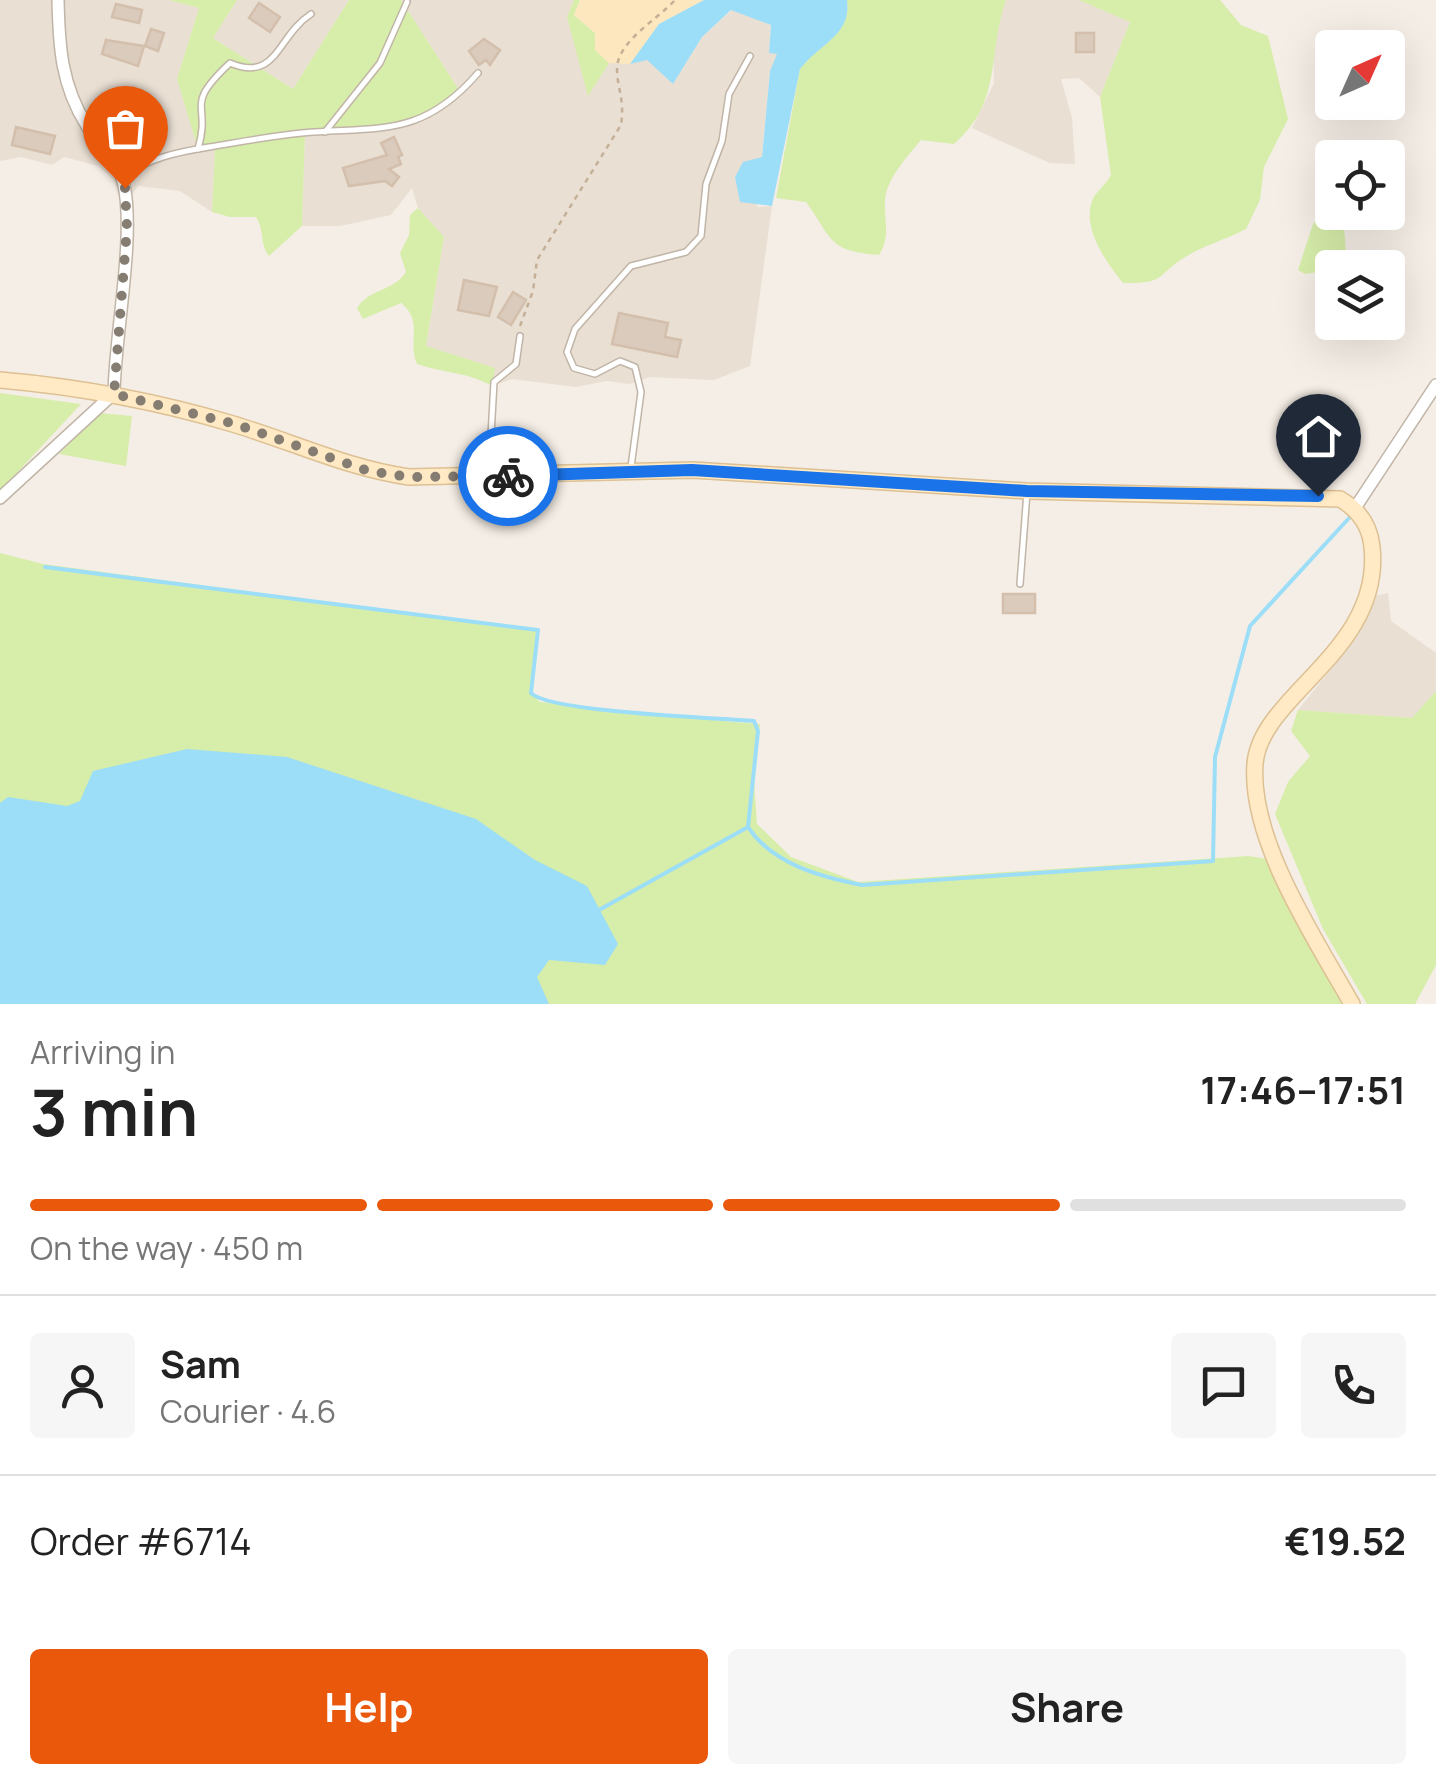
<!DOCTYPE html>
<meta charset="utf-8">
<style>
body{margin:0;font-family:Manrope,sans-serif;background:#f6f6f6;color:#222;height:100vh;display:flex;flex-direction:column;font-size:38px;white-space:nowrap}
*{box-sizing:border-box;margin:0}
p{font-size:32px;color:#767676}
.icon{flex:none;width:55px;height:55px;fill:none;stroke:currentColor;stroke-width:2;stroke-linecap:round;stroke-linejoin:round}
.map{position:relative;height:1004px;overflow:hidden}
.side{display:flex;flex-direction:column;background:#fff;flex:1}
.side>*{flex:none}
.needle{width:65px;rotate:45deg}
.tools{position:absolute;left:1315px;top:30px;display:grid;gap:20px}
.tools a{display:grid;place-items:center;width:90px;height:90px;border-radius:10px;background:#fff;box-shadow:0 10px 40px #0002;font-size:50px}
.pin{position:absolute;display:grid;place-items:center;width:85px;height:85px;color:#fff;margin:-102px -42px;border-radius:50% 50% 50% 0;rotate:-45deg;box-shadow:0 0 10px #0007}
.pin .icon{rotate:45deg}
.courier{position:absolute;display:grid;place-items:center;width:100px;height:100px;margin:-50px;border:8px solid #1a73e8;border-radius:50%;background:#fff;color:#222;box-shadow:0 2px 12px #0007}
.summary em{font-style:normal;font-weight:700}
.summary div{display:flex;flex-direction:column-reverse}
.summary{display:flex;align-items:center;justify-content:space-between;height:170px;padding:0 30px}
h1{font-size:65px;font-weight:700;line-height:75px}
.bar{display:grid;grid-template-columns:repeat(4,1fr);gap:15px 10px;align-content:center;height:120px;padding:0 30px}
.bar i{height:12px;border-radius:8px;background:#e0e0e0}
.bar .current{background:#ea580c}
.bar p{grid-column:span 4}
.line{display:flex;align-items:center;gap:25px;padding:0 30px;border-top:2px solid #e0e0e0}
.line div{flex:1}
.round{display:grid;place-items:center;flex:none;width:105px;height:105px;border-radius:10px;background:#f6f6f6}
.action{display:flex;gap:20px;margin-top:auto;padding:20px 30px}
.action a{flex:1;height:115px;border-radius:10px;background:#ea580c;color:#fff;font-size:40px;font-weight:700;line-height:115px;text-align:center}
.action a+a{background:#f6f6f6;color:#222}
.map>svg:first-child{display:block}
.residential{fill:#e9dfd3}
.green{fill:#d7edaa}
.sand{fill:#fde7be}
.water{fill:#9cdef7}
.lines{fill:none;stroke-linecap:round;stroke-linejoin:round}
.stream{stroke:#9cdef7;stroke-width:4}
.building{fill:#dacbbd;stroke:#d3bfac;stroke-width:2.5}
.lane-casing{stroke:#c1b5a7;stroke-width:8}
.street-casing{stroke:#c1b5a7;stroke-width:14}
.secondary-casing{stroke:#ddc093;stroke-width:18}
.path{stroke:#c4af97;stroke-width:2.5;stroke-dasharray:5 5;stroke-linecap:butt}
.lane{stroke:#fff;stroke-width:5}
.street{stroke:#fff;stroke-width:11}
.secondary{stroke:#ffeac5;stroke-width:15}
.done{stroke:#857c72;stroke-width:10;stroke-dasharray:0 18}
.route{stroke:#1a73e8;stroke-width:12}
</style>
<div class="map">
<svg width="1436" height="1004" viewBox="0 0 1436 1004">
<rect width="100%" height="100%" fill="#f5eee6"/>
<g class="residential">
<polygon points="0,0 169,0 199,8 177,79 215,146 212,212 180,191 138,186 132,194 118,195 113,179 98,166 64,157 52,165 21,157 0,161"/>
<polygon points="237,0 349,0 293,89 213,38"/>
<polygon points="401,0 574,0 567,17 588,95 609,63 647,59 673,84 702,37 732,10 771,25 769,53 778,54 770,71 757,207 772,206 750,366 714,380 650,377 630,384 607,381 576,387 512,379 492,386 494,368 426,347 444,237 418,208 412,188 391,215 340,226 302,226 305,133 461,93"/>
<polygon points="1006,0 1079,0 1130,22 1100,97 1079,78 1061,79 1072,118 1075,164 1050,163 972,128 994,83 993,35"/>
<polygon points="1388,593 1391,621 1436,653 1436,691 1412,718 1298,710 1346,651 1374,596"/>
</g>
<g class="green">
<path d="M 169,0 L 237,0 L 213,38 L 293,89 L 349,0 L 401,0 L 461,93 C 400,133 375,129 305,133 L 302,226 L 269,256 C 259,243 265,230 256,217 L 230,217 L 212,212 L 215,147 L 198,149 L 177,79 L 199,8 Z"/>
<polygon points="574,0 580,0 574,15 595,33 595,50 609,63 588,96 567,17"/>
<path d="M 847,0 L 1006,0 C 987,54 1003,102 954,144 L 921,140 C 907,157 886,179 885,201 C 884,223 891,236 879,255 C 827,251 833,239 806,202 L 776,198 L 800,69 C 819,44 852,35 847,0 Z"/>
<path d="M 1079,0 L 1220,0 L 1241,25 L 1268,36 L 1288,119 L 1264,167 L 1260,200 L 1246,229 C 1227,239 1205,245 1187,256 C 1155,274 1169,284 1123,283 C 1107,263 1082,230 1092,201 C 1095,192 1106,185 1111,175 L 1100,97 L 1130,22 Z"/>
<polygon points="1332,206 1332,212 1343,213 1347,267 1305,274 1298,270 1313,224"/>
<path d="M 418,208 L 444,237 L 426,346 L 495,368 L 492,386 C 468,372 443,373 417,364 C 407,342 424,321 401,303 L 363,319 L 357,308 C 369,289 394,291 406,272 L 400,253 L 409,235 L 410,215 Z"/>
<polygon points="0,393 81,404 0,491"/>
<polygon points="99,413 132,416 126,466 59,454"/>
<path d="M 0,553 L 43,564 L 538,630 L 531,692 L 540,702 C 613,710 685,718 760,724 L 754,780 L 757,824 L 791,857 L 858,882 L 1249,856 L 1277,861 L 1345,1004 L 469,1004 L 0,868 Z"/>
<polygon points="1436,691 1436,965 1415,1004 1367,1004 1323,929 1275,814 1288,782 1310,756 1291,731 1298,710 1412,718"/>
</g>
<polygon class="sand" points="580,0 704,0 659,24 630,64 609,63 595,50 595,33 574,15"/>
<g class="water">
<path d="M 704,0 L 847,0 C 852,35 819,44 800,69 L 772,206 L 740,202 L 735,177 L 743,162 L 762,157 L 770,71 L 777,54 L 769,53 L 771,25 L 731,10 L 702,37 L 673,84 L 647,60 L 630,64 L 659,24 Z"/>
<polygon points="187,749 287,757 476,819 535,860 587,886 618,944 605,965 549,960 537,977 549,1004 0,1004 0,803 8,797 67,806 80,801 93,771"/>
</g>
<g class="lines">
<g class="stream">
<path d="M 45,567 L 538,630 L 531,693 C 548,712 717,718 754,721 L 758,731 L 748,827 C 772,864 821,877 862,885 L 1213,861 L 1215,757 L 1250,626 L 1350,517"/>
<polyline points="599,910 748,827"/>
</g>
</g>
<g class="building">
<polygon points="259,3 280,17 270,32 249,18"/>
<polygon points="116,4 142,10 139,23 112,17"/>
<polygon points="151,29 164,33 158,51 145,46"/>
<rect x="1076" y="33" width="18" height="19"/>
<polygon points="484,39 500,50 490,65 486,60 479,65 469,51"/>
<polygon points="106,40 144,46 138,66 102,54"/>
<polygon points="16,127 55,136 50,154 12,145"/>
<polygon points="394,137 402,155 398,157 401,164 389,169 399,177 392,186 385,181 349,186 343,168 387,155 381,143"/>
<polygon points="464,280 497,287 489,316 458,310"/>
<polygon points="513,292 526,300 511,325 498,317"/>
<polygon points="619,313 668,323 665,337 681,340 677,357 612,344"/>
<rect x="1003" y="594" width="32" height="19"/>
</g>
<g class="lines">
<g class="lane-casing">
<g id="lane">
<polyline points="325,132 380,63 407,2"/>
<path d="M 198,149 C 212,102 182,108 230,63 C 277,83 277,36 311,14"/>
<path d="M 122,178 C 147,158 178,152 209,147 C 240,142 271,136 302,133 C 378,126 421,139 478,73"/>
<polyline points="631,467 641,392 635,367 620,361 595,374 574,368 567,352 575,329 631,266 686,252 701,236 706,184 722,141 729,94 750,56"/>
<polyline points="489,471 494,382 516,364 520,336"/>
<polyline points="1020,584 1027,492"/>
</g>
</g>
<g class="street-casing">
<g id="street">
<path d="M 0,498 L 114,393 C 115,334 135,238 124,185 C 119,162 99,145 87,126 C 61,85 59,46 58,0"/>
<polyline points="1355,508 1436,385"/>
</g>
</g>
<g class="secondary-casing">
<path id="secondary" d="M 0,380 C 80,387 156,401 233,424 C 293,442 347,468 409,477 L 693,470 L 1027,491 L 1340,499 C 1359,510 1370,525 1372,547 C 1383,651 1260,695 1255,764 C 1249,840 1316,940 1352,1004"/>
</g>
<path class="path" d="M 520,326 L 533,291 L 537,260 L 621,125 C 625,99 617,89 617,68 C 618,41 658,19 675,0"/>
<use href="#lane" class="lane"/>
<use href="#street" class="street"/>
<use href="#secondary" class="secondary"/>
</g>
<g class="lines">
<polyline class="done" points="125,188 127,228 114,394 235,424 368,471 409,477 508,476"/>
<polyline class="route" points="508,476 692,470 1027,491 1318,496"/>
</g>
</svg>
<div class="tools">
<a><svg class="needle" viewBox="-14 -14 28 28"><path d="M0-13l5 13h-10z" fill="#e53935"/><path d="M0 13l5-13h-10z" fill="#767676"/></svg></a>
<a><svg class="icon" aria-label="locate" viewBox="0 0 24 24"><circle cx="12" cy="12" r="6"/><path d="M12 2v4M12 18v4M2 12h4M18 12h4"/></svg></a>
<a><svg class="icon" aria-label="layers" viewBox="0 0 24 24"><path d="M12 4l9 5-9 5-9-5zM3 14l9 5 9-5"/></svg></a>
</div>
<div class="pin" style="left:125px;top:188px;background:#ea580c"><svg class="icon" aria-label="bag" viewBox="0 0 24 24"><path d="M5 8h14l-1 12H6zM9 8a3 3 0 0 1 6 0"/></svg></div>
<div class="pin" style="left:1318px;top:496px;background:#1f2937"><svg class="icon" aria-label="home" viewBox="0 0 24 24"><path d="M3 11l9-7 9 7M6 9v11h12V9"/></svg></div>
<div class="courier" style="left:508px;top:476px"><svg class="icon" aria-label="bike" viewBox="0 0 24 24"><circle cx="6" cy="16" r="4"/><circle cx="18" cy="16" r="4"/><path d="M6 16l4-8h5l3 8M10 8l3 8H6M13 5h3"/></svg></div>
</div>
<section class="side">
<div class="summary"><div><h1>3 min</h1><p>Arriving in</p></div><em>17:46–17:51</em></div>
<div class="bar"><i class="current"></i><i class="current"></i><i class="current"></i><i></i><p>On the way · 450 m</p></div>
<div class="line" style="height:180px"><a class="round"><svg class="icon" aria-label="person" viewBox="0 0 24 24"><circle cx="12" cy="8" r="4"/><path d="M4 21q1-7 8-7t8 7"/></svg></a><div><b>Sam</b><p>Courier · 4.6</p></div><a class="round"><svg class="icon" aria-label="chat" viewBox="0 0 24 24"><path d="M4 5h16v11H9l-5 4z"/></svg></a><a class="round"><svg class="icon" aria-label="phone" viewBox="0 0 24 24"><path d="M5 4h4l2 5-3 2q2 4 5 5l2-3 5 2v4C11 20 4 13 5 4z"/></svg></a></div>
<div class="line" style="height:130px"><div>Order #6714</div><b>€19.52</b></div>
<div class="action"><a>Help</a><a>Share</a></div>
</section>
